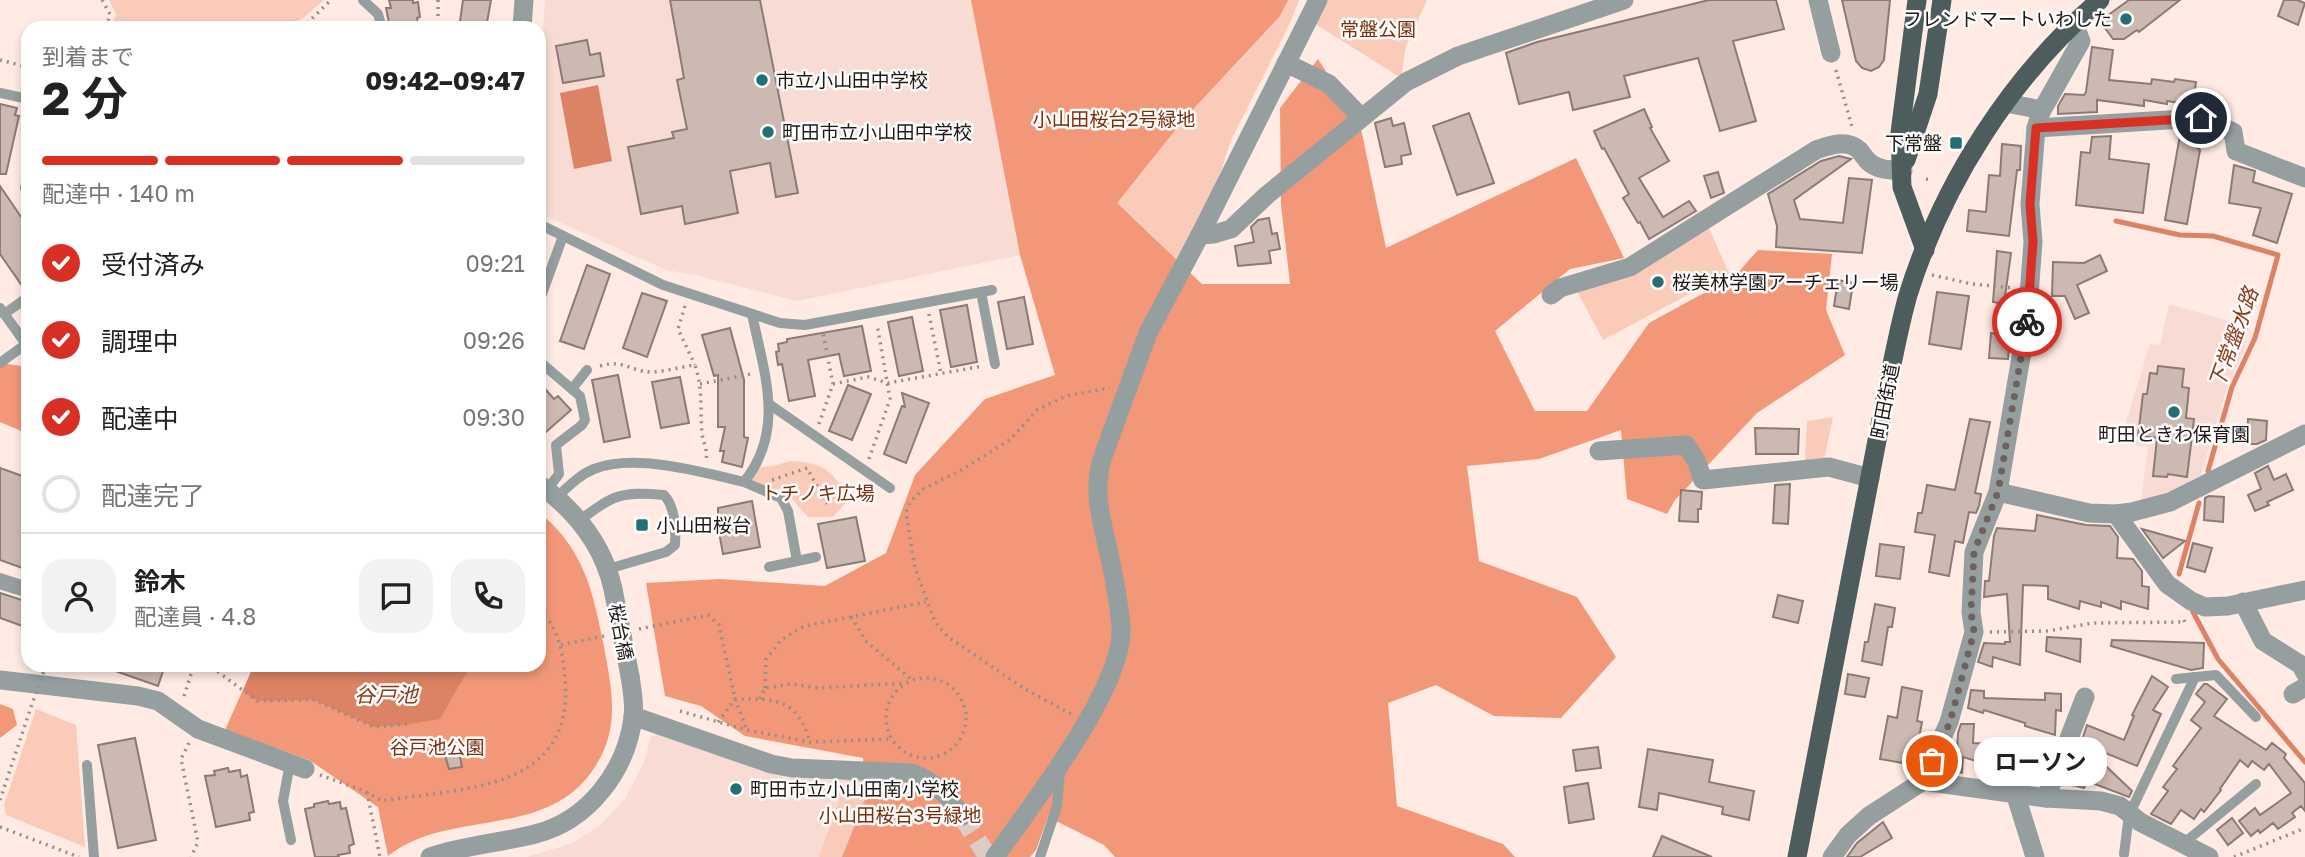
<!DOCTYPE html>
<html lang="ja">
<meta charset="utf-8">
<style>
body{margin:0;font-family:"Golos Text","Noto Sans JP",sans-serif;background:#f2f2f2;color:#222;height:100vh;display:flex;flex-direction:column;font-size:26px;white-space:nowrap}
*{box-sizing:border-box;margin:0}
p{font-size:23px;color:#767676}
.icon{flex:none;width:38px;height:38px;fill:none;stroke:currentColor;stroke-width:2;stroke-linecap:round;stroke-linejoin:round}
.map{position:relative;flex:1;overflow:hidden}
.sheet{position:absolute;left:21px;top:21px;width:525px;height:651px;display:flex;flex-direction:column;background:#fff;border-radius:21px;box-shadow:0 4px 10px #0003}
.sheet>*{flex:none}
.pin{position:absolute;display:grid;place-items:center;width:60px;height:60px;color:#fff;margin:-30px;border:4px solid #fff;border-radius:50%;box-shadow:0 2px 7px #0007}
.courier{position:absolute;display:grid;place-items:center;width:70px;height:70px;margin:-35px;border:5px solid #d93025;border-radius:50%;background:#fff;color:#222;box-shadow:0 2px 9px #0007}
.bubble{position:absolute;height:49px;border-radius:21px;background:#fff;box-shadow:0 4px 10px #0003;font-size:23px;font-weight:700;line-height:49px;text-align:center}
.summary em{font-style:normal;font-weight:700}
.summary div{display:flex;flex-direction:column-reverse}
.summary{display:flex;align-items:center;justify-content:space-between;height:119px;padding:0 21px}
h1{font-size:46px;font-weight:700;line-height:52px}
.bar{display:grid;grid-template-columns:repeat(4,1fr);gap:10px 7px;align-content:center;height:84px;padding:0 21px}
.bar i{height:9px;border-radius:5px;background:#e0e0e0}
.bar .on{background:#d93025}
.bar p{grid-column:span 4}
.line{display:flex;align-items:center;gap:18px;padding:0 21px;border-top:2px solid #e0e0e0}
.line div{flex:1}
.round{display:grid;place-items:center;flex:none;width:74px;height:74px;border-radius:21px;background:#f2f2f2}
ol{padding:0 21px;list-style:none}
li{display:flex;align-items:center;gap:21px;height:77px}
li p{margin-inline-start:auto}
li .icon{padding:7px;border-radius:50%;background:#d93025;color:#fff;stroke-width:4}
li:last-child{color:#767676}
li i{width:38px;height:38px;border:4px solid #e0e0e0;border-radius:50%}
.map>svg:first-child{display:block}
.built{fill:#f8dcd3}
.green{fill:#fbcbba}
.forest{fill:#f29878}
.water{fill:#db8364}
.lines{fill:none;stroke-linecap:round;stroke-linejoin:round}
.stream{stroke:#db8364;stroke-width:5}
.building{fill:#ccb9b2;stroke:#8c7b74;stroke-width:2}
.minor-tunnel{stroke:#ddcbc5;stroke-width:19;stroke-dasharray:19 10;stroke-linecap:butt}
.path{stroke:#9a8c87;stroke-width:3.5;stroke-dasharray:2 5;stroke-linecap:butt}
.service{stroke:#959f9f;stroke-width:10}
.pedestrian{stroke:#959f9f;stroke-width:16}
.minor{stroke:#959f9f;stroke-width:19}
.tertiary{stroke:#959f9f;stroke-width:19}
.primary{stroke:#4d5d5e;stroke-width:19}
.path-bridge{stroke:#9a8c87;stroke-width:3.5;stroke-dasharray:2 5;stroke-linecap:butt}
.tertiary-bridge{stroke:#959f9f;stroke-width:19}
.done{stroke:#6d625e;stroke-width:7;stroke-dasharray:0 12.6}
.route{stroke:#d93025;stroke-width:9}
.poi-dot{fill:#246f73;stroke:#fdfdfd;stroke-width:2.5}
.labels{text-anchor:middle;stroke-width:5;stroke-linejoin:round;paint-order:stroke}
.poi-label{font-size:19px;fill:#1f1816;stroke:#fdfdfd;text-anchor:start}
.park-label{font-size:19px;fill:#7c2d0b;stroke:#fdfdfd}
.street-label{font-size:19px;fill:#1f1816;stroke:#fdfdfd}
.water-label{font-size:21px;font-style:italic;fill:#8a3a1b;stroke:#fdfdfd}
</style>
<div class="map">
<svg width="2305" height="857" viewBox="0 0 2305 857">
<rect width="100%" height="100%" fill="#ffebe4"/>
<g class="built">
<polygon points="545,0 971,0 1020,255 797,301 695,275 666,270 539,213 539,52 542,43"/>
<polygon points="2169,304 2250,327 2243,353 2228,383 2201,475 2164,495 2141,501 2148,447 2120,442 2150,344 2160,345"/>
<polygon points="659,733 767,773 788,778 846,780 819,857 527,857 573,843 600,825 625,799 644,762 651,737"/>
</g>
<g class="green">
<polygon points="109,0 324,0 302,19 286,24 279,28 111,28 116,14"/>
<polygon points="971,0 1299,0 1290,23 1231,140 1200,235 1148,333 1020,255"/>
<polygon points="1326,0 1427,0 1406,46 1401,78 1314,23"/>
<polygon points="1708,226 1729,273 1603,340 1577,291"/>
<polygon points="1833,417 1824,460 1805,462 1807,421"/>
<path d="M 790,461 C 826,463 830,470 850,498 L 833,517 L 808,517 L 782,488 L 764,492 L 744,482 L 755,468 L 773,466 Z"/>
<polygon points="36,709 76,725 85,847 6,815 4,805"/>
<polygon points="898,771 986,857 819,857 846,780"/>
</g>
<g class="forest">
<polygon points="971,0 1288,0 1280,16 1184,119 1117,203 1202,284 1290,284 1281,205 1280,108 1318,59 1360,124 1386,248 1576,158 1624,258 1570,269 1495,331 1535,411 1587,411 1649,323 1735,276 1758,250 1832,254 1826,310 1845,355 1757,413 1675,500 1667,514 1627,499 1621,430 1539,459 1467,466 1479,561 1577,597 1616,657 1561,718 1494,716 1436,685 1388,703 1397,806 1503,844 1515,857 1115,857 1104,845 1048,817 1036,850 1030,857 842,857 866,797 863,758 745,736 701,706 665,696 646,583 720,579 825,586 886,553 915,475 985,399 1055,375 1020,255"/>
<polygon points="0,363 28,367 28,434 0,422"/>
<path d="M 539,512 C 585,550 593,592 604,647 C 613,695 621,732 590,774 C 542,839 447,809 388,856 L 378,807 L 309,760 L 225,730 L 254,665 L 539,665 Z"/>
<polygon points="0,704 13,709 17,725 0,738"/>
</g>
<g class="water">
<polygon points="598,85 612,161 574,169 560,93"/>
<polygon points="254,665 471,665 440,719 410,724 374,727 314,700 257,701 243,691"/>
</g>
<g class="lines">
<g class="stream">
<polyline points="2116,221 2180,235 2213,236 2278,255 2255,338 2232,387 2208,471"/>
<polyline points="2179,574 2199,503"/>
<polyline points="2193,612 2218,659 2305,762"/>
</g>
</g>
<g class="building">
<polygon points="389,0 413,0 413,3 418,2 420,17 417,18 419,28 395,28 394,22 389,23 386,8 391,8"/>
<polygon points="463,0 491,0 486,28 459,28"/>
<polygon points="670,0 760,0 798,193 776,197 770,163 730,171 738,213 685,224 682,206 641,214 628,147 674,138 672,132 687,129 677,80 684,78"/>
<polygon points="1709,0 1776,0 1784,29 1733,41 1756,121 1720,131 1698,58 1624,76 1630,97 1573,110 1569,92 1519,104 1506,53 1537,42"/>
<polygon points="1842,0 1890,0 1884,60 1879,67 1871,71 1862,68 1856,61"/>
<polygon points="2129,0 2180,0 2139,32 2137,30 2124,39 2113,39 2100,21"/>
<polygon points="2284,0 2297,0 2305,3 2298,25 2278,16"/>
<polygon points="587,40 590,55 600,53 604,76 563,83 556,46"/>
<polygon points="2092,47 2113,50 2109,80 2151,84 2152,79 2174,82 2175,79 2196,82 2193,105 2167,101 2167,104 2144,100 2144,106 2097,100 2097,112 2058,114 2058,106 2065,94 2084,95 2086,92"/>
<polygon points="0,104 17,108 15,115 19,116 6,174 0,174"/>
<polygon points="1644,109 1652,127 1650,128 1669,161 1639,178 1663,217 1689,201 1696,211 1649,239 1640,222 1638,223 1623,198 1629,194 1604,148 1602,149 1594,131"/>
<polygon points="1469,113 1494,183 1457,195 1433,126"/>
<polygon points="1391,118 1393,126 1404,123 1411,154 1401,156 1402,164 1385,167 1375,123"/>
<polygon points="2180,135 2200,150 2187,224 2165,220"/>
<polygon points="2111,136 2109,159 2149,164 2143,213 2076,205 2081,152 2090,153 2092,137"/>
<polygon points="2002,144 2021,146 2020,170 2017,170 2009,236 1967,231 1969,210 1986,212 1989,175 2000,176"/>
<polygon points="1839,156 1851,159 1794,200 1800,219 1843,223 1849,178 1872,180 1862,253 1776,247 1777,226 1768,194 1821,161"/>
<polygon points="2234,165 2255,171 2253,182 2292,194 2277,243 2253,235 2261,208 2229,203"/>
<polygon points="1718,172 1724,193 1711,198 1704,176"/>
<polygon points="0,186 28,227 28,289 25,290 0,254"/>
<polygon points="1269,218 1272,234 1277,233 1280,249 1269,251 1271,263 1238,266 1235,246 1254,242 1251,227 1258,220"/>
<polygon points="1997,251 2011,253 2004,304 1993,302"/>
<polygon points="2100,255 2107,271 2077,285 2089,313 2075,319 2065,296 2052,296 2053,262 2084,263"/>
<polygon points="587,265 610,274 584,349 560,341"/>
<polygon points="1838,280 1853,283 1849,309 1834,306"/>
<polygon points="1937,292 1969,296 1961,349 1929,344"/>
<polygon points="642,293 667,301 647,357 623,348"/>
<polygon points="1024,297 1033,344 1007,349 998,302"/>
<polygon points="967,305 977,362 951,367 940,310"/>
<polygon points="912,317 923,371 899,376 888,322"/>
<polygon points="862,326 871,371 844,376 839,354 808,360 815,396 789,401 782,364 778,365 776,352 779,351 778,344 787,342 787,339"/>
<polygon points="730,328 744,380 744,437 748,438 742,467 722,462 724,451 720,451 725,427 718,427 718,375 714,376 702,335"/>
<polygon points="1991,333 2010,335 2008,359 1989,358"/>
<polygon points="2158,366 2184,369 2182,387 2189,388 2186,418 2194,419 2187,477 2168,474 2167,477 2153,476 2157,438 2138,436 2143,394 2147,394 2150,373 2157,374"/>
<polygon points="618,375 630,437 604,442 592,380"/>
<polygon points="680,377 689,423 661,428 652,382"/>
<polygon points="539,382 554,399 558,396 571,410 539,438"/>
<polygon points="848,385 871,394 852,440 829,431"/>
<polygon points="902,393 929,403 906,463 884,454 902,406 905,407"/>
<polygon points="1970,419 1990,422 1975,493 1981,494 1979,506 1976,513 1969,512 1963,543 1955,541 1949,576 1929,572 1935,535 1915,532 1918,513 1922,513 1927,485 1955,490"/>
<polygon points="2248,419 2267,421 2266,440 2257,444 2247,444"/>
<polygon points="1755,428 1799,429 1798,454 1756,454"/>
<polygon points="2268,466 2274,480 2286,474 2293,490 2267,502 2269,505 2255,511 2248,495 2261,489 2255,473"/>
<polygon points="0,468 28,478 28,570 0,560"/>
<polygon points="1790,484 1788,524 1773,523 1775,485"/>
<polygon points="1681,490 1702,492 1701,509 1698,509 1698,522 1679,521"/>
<polygon points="2209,496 2224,497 2223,522 2204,520 2205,498"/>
<polygon points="752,501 760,547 723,554 718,527 718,508"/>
<polygon points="2037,515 2086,525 2110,526 2118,537 2117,558 2133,559 2142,571 2142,586 2149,587 2148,609 2121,601 2121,609 2101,602 2101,607 2080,601 2079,609 2048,599 2048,586 2023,585 2020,665 1993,657 1992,667 1978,662 1984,643 2005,644 2005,642 2010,642 2007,594 1984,597 1985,581 1989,581 1994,536 1997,528 2035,531"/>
<polygon points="856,517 865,561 827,568 818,524"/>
<polygon points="2142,529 2185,541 2163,558"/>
<polygon points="2193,543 2212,548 2205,572 2187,567"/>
<polygon points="1880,544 1904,547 1900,579 1876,576"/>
<polygon points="0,593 28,602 28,628 0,618"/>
<polygon points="1778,595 1803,601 1798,623 1773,617"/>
<polygon points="1875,604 1895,608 1892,627 1888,627 1882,665 1862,661 1865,642 1868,642"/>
<polygon points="2047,637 2081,639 2080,662 2046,651"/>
<polygon points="2112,640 2204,643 2203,668 2191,670 2111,646"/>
<polygon points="104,665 165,665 158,686 104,667"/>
<polygon points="1848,674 1869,678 1865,697 1845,694"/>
<polygon points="2152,676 2168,687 2153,710 2161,714 2137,766 2081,743 2087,725 2124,740 2134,716 2132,715"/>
<polygon points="2204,684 2207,684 2227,699 2214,716 2266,750 2272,743 2286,754 2284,758 2305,783 2305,811 2301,806 2292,813 2295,817 2278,829 2273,823 2260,833 2258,830 2251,836 2239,821 2255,808 2260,815 2291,793 2269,764 2264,770 2252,761 2248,767 2240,760 2220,789 2221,790 2204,812 2201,809 2194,819 2181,810 2171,824 2151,814 2168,791 2163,787 2177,769 2173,766 2201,728 2191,720 2205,702 2196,694"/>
<polygon points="1902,687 1922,691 1917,721 1922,722 1914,765 1880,759 1888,716 1897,718"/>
<polygon points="1971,690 1984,691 1984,698 2045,700 2045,693 2061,694 2061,711 2056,710 2055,735 2025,726 2025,723 1984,710 1983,713 1968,708"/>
<polygon points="1961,724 1974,724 1973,743 1994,744 1993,766 1963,757 1962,773 1946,768 1950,750 1957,750 1958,733"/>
<polygon points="135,738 156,840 118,848 98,745"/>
<polygon points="2024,745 2040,746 2039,763 2023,758"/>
<polygon points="1598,747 1601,768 1576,771 1573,750"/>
<polygon points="2079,748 2087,748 2132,791 2129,797 2087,781 2084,788 2065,783"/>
<polygon points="1648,749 1713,760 1709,782 1754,791 1749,820 1722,814 1723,807 1659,793 1657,810 1639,807"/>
<polygon points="459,752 462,767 449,769 445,755"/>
<polygon points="2012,765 2028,766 2027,783 2011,781"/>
<polygon points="228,768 229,772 240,770 241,777 247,775 254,812 249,813 250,820 216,827 205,776 215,775 214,771"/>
<polygon points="1588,783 1594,819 1569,823 1564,787"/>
<polygon points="328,801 329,804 340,802 341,809 346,808 354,844 349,846 350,853 338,855 339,857 315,857 305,809 314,807 314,804"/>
<polygon points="2232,818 2243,833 2228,845 2217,830"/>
<polygon points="1883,822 1892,838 1860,857 1847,857 1857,843"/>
<polygon points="1662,836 1712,857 1653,857"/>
</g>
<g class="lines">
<polyline class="minor-tunnel" points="962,816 988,857"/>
<g class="path">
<polyline points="102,0 110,14 106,28"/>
<polyline points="438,0 438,28"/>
<polyline points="302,28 331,0"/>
<polyline points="0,60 28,67"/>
<polyline points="1836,70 1852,127"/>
<polyline points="1926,179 1931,180"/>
<polyline points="1932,275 1972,284 2014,288"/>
<polyline points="685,306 678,329 695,365"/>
<polyline points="929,314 941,374"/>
<path d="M 600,366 C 624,359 629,371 650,372 C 664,372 680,367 695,365 C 703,390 700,407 702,433 C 703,443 708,449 706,460"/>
<polyline points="700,384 751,374"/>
<polyline points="833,384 868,377 888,383 983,366"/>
<polyline points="819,424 833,384 823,333"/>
<polyline points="869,459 890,399 877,324"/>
<polyline points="772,480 807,468 827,504"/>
<polyline points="539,567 539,576"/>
<polyline points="851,617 867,642 912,680"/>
<polyline points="639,629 708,615 719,625 735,699 747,730"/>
<polyline points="1990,632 2048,631 2093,623 2185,622 2182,616"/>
<polyline points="561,645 604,636"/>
<polyline points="219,665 217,671 257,701 314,700 374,727 410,724"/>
<circle cx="926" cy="718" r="40"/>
<polyline points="765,688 766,659 781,640 804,626 926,602"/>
<polyline points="184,696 194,665"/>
<polyline points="760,699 765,688 792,684 819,688 904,683"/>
<polyline points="680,711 747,730 810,742 891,739"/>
<polyline points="1071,714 1025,689 948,637 935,622 915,568 906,513 910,502 923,489 960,471 1011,439 1037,410 1066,396 1110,388"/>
<path d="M 718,722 L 735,699 C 776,699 797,698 810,742"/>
<polyline points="189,743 181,759 198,842 191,857"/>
<path d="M 320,775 L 367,792 L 382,801 C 463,787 575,793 565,678 C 563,654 559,627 539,610"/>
<polyline points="367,792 380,857"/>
<polyline points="0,800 31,707"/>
<polyline points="0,827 79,857"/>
<polyline points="2234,857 2305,828"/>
</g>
<g class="service">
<polyline points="363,0 378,14 382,28"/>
<polyline points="0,93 28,99"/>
<polyline points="28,173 25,188 28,197"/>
<polyline points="539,224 663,285 780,323 805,325 992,290"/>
<polyline points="981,292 995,364"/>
<polyline points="539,302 563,236"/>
<polyline points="0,308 26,344 0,363"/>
<polyline points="4,314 28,297"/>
<polyline points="539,361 580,396 585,420 582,425 556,445 559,474 547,490"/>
<polyline points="572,389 587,370"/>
<polyline points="769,404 890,488"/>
<polyline points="744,482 781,498 788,511 797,561"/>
<path d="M 556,498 C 568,487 579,475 594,469 C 634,453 703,472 744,482 C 786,430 764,373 752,314"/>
<path d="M 580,520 C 614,495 620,491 664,495 C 675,506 676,530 675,545 L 666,552 L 608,569"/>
<polyline points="769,567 816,557"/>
<polyline points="2176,679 2216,675 2256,717"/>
<polyline points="290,763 283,801 291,840"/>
<polyline points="87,765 94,857"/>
<polyline points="2184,843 2256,784"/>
<polyline points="2124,854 2129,815 2195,677"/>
<polyline points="1040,857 1057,806 1060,772"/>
</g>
<polyline class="pedestrian" points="0,581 28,590"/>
<g class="minor">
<polyline points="1818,0 1831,53"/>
<polyline points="1286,63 1329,84 1361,117"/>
<polyline points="2006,103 2042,110"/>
<polyline points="2036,128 2201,118 2233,132 2236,151 2305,178"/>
<polyline points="1200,235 1214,234 1231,229 1267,195 1406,82 1458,56 1624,0"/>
<path d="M 1551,295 L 1560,288 L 1630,267 L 1816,150 C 1830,145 1847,139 1859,150 C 1863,154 1865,159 1870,163 C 1879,170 1891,170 1903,171"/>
<polyline points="1599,451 1686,445 1696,460 1703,480 1829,467 1870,478"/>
<polyline points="1998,492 2089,513 2116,514 2132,512 2170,502 2305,434"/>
<polyline points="2116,514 2167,584 2191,601 2205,607 2228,606 2305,590"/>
<polyline points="2243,602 2263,641 2301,665 2305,673"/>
<polyline points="0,680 138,696 158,701 198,729 305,769"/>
<polyline points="2293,694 2305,687"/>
<path d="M 633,716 L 771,764 L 792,768 L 912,773 C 935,782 948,795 962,816"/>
<polyline points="1923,781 2046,798 2101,801 2120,806 2140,822 2209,857"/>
<polyline points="2015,793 2035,857"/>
<polyline points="2046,798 2085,697"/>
<path d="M 995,857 C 1030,807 1126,685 1121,626 C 1119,607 1116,587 1112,568 C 1105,531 1091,496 1102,459 L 1148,333 L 1200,235 L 1318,0"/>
<polyline points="1832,857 1848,835 1869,816 1923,781 1949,722 1974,632 1971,612 1974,552 1998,492 2027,322 2033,242 2030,204 2036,128 2041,112 2081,41 2074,24"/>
</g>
<g class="tertiary">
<polyline points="522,28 524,0"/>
<path d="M 539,484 C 576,511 603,544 613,589"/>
<path d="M 430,857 C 464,845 501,843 535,834 C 588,821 626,771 633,718 C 635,704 632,690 630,676"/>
</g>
<g class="primary">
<polyline points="1917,0 1900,133 1902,187 1925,250"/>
<polyline points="1906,160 1928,94 1942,0"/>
<path d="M 1797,857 L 1889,378 C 1895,351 1900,323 1908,295 C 1943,183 2011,76 2100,0"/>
</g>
<polyline class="path-bridge" points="31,707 46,665"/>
<polyline class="tertiary-bridge" points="613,589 630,676"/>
</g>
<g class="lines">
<polyline class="done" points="1932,761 1950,722 1974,632 1971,612 1974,552 1998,492 2027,322"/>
<polyline class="route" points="2027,322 2033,242 2030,204 2036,128 2201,118"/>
</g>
<g class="poi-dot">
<circle cx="2126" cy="19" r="7"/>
<circle cx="762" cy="80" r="7"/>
<circle cx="768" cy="132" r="7"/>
<rect x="1949" y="136" width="14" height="14" rx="3.5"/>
<circle cx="1658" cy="282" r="7"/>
<circle cx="2174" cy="412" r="7"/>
<rect x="635" y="518" width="14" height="14" rx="3.5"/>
<circle cx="736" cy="789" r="7"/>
</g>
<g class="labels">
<g class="poi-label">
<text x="2112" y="26" text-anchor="end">フレンドマートいわした</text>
<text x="776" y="87">市立小山田中学校</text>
<text x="782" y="139">町田市立小山田中学校</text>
<text x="1942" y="150" text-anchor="end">下常盤</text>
<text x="1672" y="289">桜美林学園アーチェリー場</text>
<text x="2174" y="441" text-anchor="middle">町田ときわ保育園</text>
<text x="656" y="532">小山田桜台</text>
<text x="750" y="796">町田市立小山田南小学校</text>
</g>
<g class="park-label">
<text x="1378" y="36">常盤公園</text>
<text x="1114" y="126">小山田桜台2号緑地</text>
<text x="818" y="500">トチノキ広場</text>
<text x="437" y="754">谷戸池公園</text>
<text x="900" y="822">小山田桜台3号緑地</text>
</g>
<g class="street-label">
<text transform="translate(1885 401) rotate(-79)" y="7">町田街道</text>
<text transform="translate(621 632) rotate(79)" y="7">桜台橋</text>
</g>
<g class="water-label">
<text transform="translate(2234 338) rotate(-70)" y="7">下常盤水路</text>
<text x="386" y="702">谷戸池</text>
</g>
</g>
</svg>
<div class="pin" style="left:1932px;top:761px;background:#ea580c"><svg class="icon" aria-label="bag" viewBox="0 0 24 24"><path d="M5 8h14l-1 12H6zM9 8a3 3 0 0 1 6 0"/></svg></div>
<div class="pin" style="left:2201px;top:118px;background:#1f2937"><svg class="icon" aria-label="home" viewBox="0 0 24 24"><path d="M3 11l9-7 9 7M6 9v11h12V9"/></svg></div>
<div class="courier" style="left:2027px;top:322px"><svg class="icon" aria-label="bike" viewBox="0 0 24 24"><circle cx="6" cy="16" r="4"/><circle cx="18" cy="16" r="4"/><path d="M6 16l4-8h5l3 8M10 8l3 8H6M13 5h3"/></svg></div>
<div class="bubble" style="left:1974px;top:737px;width:133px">ローソン</div>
<section class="sheet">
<div class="summary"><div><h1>2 分</h1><p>到着まで</p></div><em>09:42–09:47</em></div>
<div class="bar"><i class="on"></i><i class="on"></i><i class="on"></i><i></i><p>配達中 · 140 m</p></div>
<ol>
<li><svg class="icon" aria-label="check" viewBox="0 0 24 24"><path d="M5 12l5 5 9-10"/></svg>受付済み<p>09:21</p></li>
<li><svg class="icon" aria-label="check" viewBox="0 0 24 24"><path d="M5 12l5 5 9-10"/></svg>調理中<p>09:26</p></li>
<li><svg class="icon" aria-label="check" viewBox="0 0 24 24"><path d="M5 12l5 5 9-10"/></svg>配達中<p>09:30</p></li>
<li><i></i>配達完了</li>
</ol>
<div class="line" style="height:126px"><a class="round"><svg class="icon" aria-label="person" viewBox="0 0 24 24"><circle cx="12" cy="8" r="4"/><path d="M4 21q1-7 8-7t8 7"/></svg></a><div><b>鈴木</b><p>配達員 · 4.8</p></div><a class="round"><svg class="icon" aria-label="chat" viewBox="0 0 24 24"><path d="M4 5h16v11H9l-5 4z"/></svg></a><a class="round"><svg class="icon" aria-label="phone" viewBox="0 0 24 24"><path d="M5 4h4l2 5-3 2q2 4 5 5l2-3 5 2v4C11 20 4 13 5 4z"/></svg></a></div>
</section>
</div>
